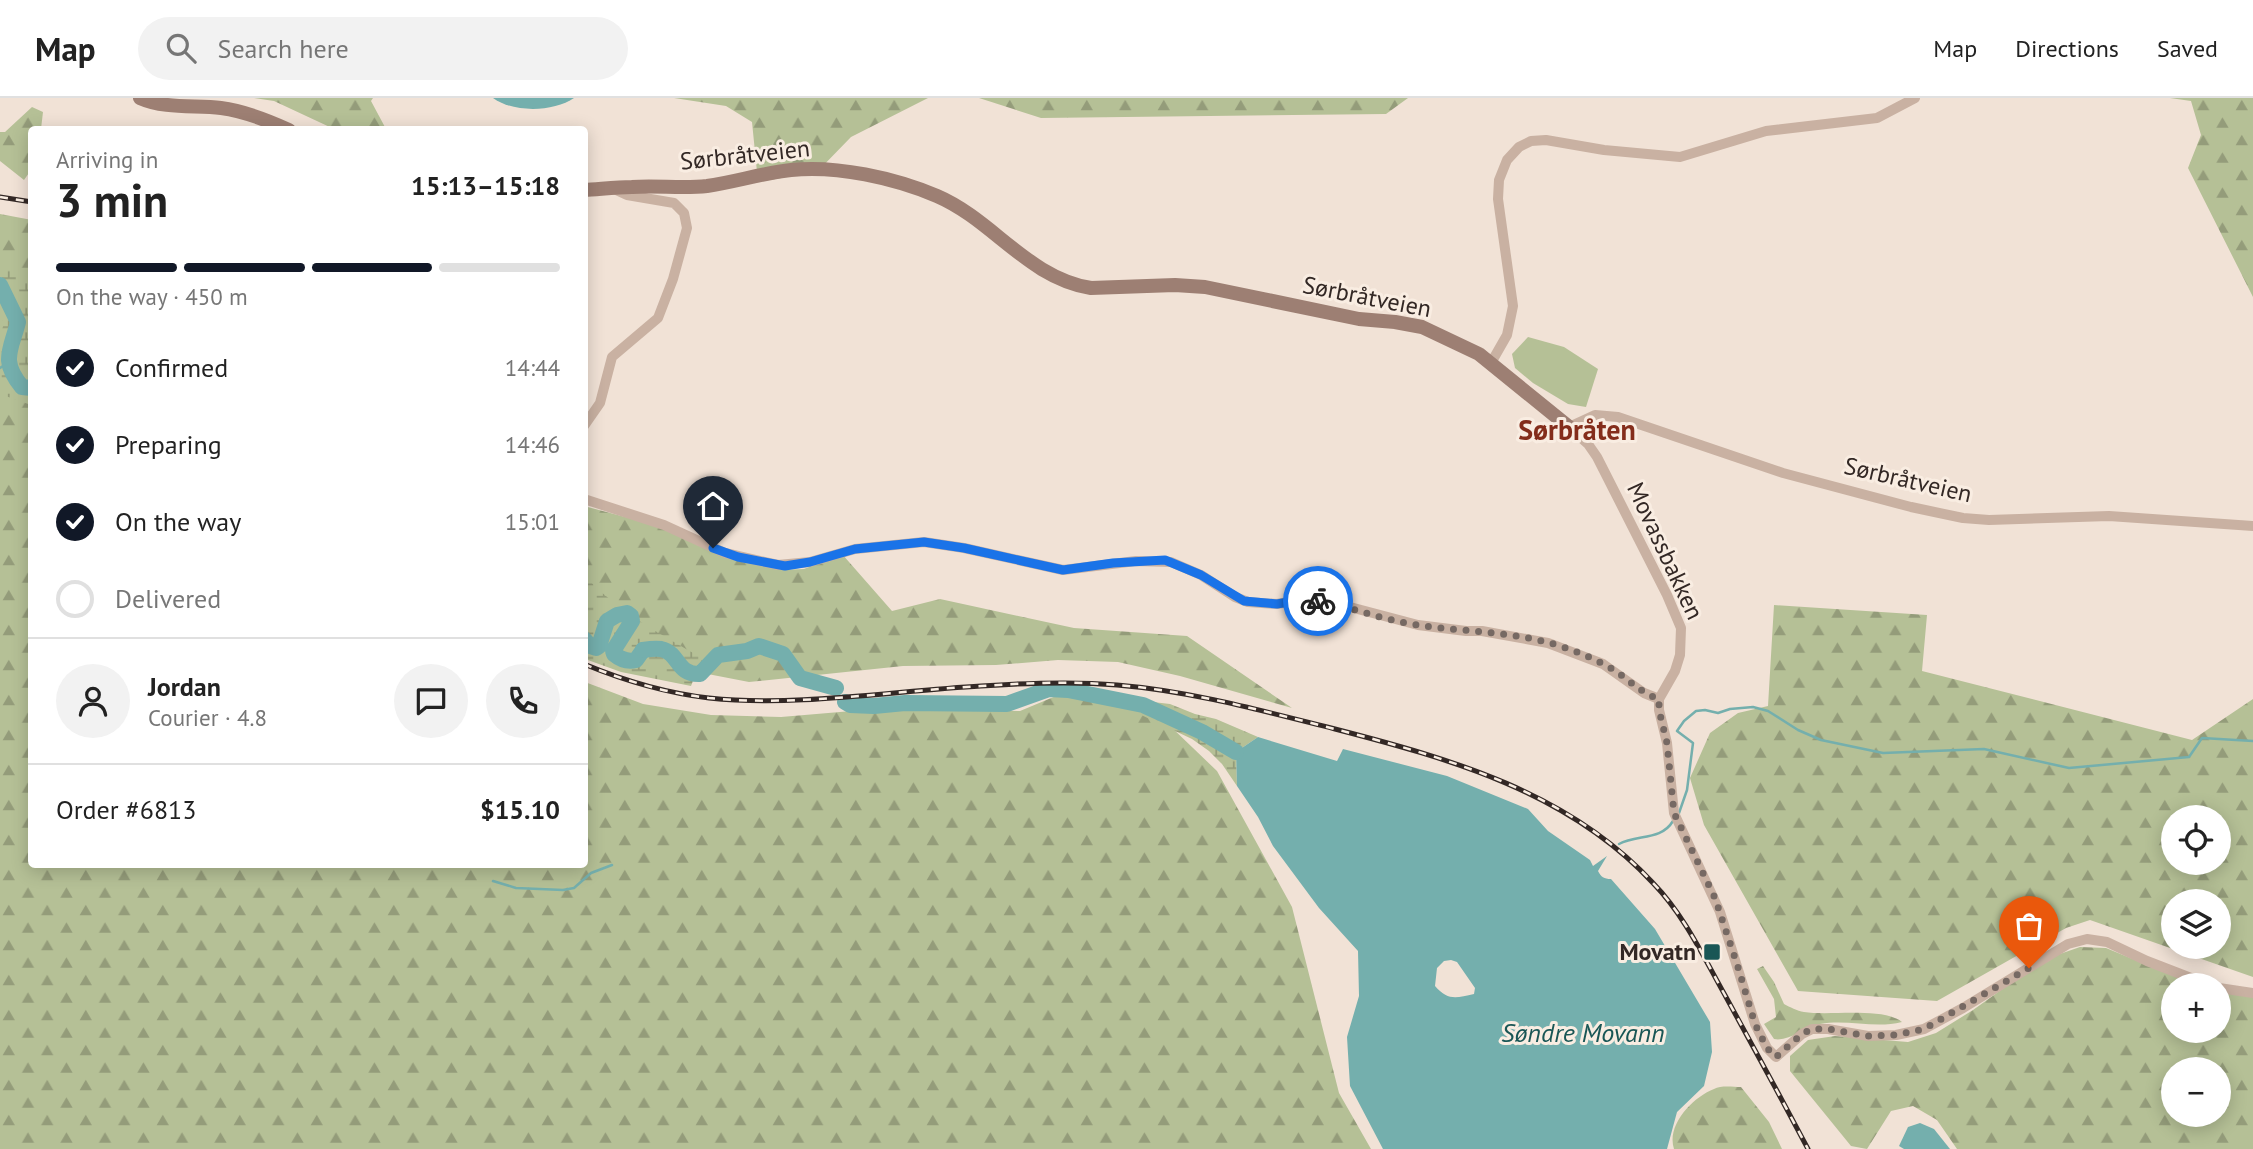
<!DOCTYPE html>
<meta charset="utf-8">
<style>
body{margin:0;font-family:"PT Sans",sans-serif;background:#f2f2f2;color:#222;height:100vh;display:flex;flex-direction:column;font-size:26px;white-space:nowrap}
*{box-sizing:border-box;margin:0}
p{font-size:23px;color:#767676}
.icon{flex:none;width:38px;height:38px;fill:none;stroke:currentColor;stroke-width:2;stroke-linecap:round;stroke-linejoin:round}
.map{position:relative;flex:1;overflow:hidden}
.panel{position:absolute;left:28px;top:28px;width:560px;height:742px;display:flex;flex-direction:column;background:#fff;border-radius:7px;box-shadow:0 4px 18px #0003}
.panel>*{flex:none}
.controls{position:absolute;left:2161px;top:707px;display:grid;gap:14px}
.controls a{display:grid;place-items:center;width:70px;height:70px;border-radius:50%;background:#fff;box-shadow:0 4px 18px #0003;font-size:35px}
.pin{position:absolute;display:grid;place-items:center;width:60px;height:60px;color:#fff;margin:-72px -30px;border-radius:50% 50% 50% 0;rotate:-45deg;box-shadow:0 0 7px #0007}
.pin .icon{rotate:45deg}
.courier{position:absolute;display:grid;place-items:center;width:70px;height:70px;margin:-35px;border:5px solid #1a73e8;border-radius:50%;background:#fff;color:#222;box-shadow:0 2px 9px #0007}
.summary em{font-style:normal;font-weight:700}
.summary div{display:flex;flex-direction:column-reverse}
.summary{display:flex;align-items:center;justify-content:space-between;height:119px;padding:0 28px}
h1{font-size:46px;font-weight:700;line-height:52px}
.bar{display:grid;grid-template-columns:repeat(4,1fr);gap:10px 7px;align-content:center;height:84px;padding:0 28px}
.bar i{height:9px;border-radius:5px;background:#e0e0e0}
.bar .current{background:#111827}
.bar p{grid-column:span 4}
.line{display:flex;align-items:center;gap:18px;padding:0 28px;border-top:2px solid #e0e0e0}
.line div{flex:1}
.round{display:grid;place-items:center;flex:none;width:74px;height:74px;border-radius:37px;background:#f2f2f2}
ol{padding:0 28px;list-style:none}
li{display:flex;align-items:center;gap:21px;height:77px}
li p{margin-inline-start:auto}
li .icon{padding:7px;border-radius:50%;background:#111827;color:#fff;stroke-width:4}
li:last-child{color:#767676}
li i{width:38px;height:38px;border:4px solid #e0e0e0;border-radius:50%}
header{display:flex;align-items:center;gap:42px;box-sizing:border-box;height:98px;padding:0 35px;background:#fff;border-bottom:2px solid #e0e0e0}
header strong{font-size:33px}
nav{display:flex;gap:38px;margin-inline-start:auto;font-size:24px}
.search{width:490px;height:63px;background:#f2f2f2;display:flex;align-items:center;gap:18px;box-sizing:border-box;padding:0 24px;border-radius:38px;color:#767676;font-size:26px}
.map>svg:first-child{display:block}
.green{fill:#b5c096}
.forest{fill:url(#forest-firs);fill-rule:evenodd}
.wetland{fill:url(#wetland-marsh)}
.water{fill:#74afad;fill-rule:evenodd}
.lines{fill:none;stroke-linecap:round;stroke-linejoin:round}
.stream{stroke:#74afad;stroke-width:2.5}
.river{stroke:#74afad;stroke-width:16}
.street{stroke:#c9b1a2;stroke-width:10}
.secondary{stroke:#9d7f73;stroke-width:14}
.rail-casing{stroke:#332825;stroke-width:5}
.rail{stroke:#f9ede2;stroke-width:2.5;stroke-dasharray:8;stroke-linecap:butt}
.done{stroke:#766963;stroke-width:7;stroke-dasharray:0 12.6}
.route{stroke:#1a73e8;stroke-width:9}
.poi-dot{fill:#195655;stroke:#f9ede2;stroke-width:2.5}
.labels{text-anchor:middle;stroke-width:6;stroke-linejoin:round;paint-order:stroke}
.street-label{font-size:24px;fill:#332825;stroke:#f9ede2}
.poi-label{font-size:24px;font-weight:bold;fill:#332825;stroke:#f9ede2;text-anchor:end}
.water-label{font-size:26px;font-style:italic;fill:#195655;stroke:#f9ede2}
.quarter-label{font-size:28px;font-weight:bold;fill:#842d1b;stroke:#f9ede2}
</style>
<header>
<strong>Map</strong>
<div class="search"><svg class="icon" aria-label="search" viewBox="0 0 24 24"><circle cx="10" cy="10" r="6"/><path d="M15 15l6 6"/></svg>Search here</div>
<nav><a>Map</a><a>Directions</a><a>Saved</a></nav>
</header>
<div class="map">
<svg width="2253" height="1051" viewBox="0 0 2253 1051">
<defs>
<pattern id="forest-firs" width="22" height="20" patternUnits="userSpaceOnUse" patternTransform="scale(1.75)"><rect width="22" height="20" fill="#b5c096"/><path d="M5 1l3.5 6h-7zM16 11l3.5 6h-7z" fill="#949c7a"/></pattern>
<pattern id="wetland-marsh" width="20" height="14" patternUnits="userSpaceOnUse" patternTransform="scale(1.75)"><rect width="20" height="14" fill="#b5c096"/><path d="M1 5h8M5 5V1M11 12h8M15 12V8" fill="none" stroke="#949c7a"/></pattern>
</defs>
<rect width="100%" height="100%" fill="#f1e2d6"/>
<polygon class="green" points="1528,239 1564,249 1598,271 1586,309 1568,306 1533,285 1515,270 1512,256"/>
<g class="forest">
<polygon points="254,0 373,0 371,3 386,31 334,31 274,3"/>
<polygon points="674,0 928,0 851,39 817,74 758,84 752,24 726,8"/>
<polygon points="979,0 1408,0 1386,16 1041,20"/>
<polygon points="2170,0 2253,0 2253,199 2188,70 2201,37 2191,3"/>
<polygon points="32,9 43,14 41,31 32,32 31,72 24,82 0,63 0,34 5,34"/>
<polygon points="0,116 32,122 32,766 584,766 585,584 643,606 711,617 781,619 887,610 1020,613 1056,598 1106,600 1168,626 1217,673 1292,809 1339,995 1371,1051 0,1051"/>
<polygon points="584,408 659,428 723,457 780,472 804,471 842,456 892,513 940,501 1074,530 1187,538 1292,610 1180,578 1118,564 1058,562 996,567 903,568 749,584 687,572 585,538"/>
<path d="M 1774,507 L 1927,517 L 1922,573 L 2192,642 L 2253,601 L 2253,879 L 2090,822 L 2066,830 L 1937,903 L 1798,893 L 1704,727 L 1690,680 L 1710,635 L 1738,615 L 1768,608 ZM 2174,719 L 2219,719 L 2219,765 L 2174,765 ZM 2174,803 L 2219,803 L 2219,849 L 2174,849 Z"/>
<path d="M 2080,849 L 2106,850 L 2181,881 L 2202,887 L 2174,887 L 2174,933 L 2219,933 L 2219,892 L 2253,899 L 2253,1051 L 1957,1051 L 1937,1022 L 1913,1008 L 1891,1013 L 1867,1051 L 1851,1048 L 1790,973 L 1790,958 L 1808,942 L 1835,938 L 1908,944 L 1936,935 L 1973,912 L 2029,872 L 2054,858 ZM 2174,971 L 2219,971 L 2219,1017 L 2174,1017 Z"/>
<path d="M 1763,868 L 1774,884 L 1784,906 C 1790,909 1797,913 1804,914 C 1828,918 1884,909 1902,924 C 1875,931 1848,921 1820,926 C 1805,929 1789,944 1774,941 L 1764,926 L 1776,919 L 1774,901 L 1757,871 Z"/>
<path d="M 1741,989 L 1769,1024 L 1782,1051 L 1674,1051 C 1666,1027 1693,999 1714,991 C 1721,987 1733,989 1741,989 Z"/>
</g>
<g class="wetland">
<polygon points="4,167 31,186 31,307 0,296 0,239 4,225 0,218 0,173"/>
<path d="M 584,477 C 617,513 660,536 702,560 L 691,588 L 621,574 L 585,561 Z"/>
<polygon points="1110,599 1170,606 1195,616 1216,621 1258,639 1236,654 1237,688 1222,666 1209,653 1192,641 1137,615"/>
</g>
<g class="water">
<path d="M 493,0 L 574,0 C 554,14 513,15 493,0 Z"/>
<path d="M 1258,639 L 1337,663 L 1343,651 L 1447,678 L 1528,711 L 1548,733 L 1590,762 L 1593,768 L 1607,758 L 1598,773 C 1601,779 1604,781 1611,781 L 1655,831 L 1710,924 L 1712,954 L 1704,988 L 1677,1014 L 1667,1051 L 1383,1051 L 1350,988 L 1347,939 L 1359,898 L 1358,853 L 1319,810 L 1273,748 L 1258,719 L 1237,688 L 1236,654 ZM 1451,862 L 1457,864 L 1475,890 L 1474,896 C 1456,900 1448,903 1435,888 L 1437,870 L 1444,863 Z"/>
<polygon points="1920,1025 1934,1031 1950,1051 1904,1051 1899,1048 1908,1029"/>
</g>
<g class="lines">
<g class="stream">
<polyline points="0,270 9,264"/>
<polyline points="1679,715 1687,692 1693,645 1677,633 1684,623 1696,613 1705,612 1718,615 1730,611 1753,609 1768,613 1798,632 1821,642 1883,655 1984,651 2069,670 2189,659 2202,640 2253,643"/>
<path d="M 1619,746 C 1637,736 1661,743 1673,723"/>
<polyline points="493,783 516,790 563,792 574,790 591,775 612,767"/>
</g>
<g class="river">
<path d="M 0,187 L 18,224 C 11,252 0,263 22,289 L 32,290"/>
<path d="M 584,541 L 590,548 L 596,550 L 599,548 L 607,523 L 617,517 L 627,515 L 631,518 L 632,523 L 613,553 L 614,556 C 620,561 628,564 636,562 L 643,552"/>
<path d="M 643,552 C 649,551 655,550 661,551 C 680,555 676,577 700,576 L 718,557 L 747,553 L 759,548 L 783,556 L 800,580 L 836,590"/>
<polyline points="845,604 850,607 874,608 905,605 1007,606 1049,591 1068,592 1143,607 1202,634 1236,654"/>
</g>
<g class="street">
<polyline points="1491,265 1507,237 1513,208 1498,101 1499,82 1507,62 1519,49 1531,43 1546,42 1604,52 1680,59 1766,33 1877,20 1915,0"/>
<polyline points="584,328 600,305 612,259 658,220 673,181 687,130 684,115 674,105 627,97 614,91"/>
<polyline points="584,401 664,427 725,455 778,467 810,464 855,451 924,444 964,450 1063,472 1136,463 1171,464 1201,477 1235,499 1248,504 1277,506 1300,502 1315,502 1350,509 1418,527 1466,533 1482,533 1548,545 1603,566 1644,595 1659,601"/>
<polyline points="2209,887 2147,863 2107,844 2087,841 2068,846 1963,910 1924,931 1896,937 1868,938 1828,931 1812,931 1802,936 1776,959 1767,950 1755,926 1720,814 1674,715 1667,645 1659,612 1659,601 1675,573 1680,557 1681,530 1667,497 1597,359 1588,346 1569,329 1595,317 1618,319 1783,375 1911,409 1963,420 1989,422 2109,418 2253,428"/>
<polyline points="2219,890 2253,895"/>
</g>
<g class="secondary">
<path d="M 140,0 C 165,11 194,7 221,10 C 245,13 267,22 289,32"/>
<path d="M 584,92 C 601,91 616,89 632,89 C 657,87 682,91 707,88 C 735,84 763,75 791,72 C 836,67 895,80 937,98 C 993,122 1028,180 1091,190 L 1175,187 L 1205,189 L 1359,221 L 1395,224 L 1422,229 L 1479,256 L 1569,329"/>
</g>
<g class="rail-casing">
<g id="rail">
<polyline points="0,99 32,104"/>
<path d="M 584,566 C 625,583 666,595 709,600 C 797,609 892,593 981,588 C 1026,585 1072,583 1117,587 C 1191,593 1263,613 1335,631 C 1451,661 1569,694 1653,785 C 1685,818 1704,860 1726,899 C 1754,950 1781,1000 1808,1051"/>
</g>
</g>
<use href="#rail" class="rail"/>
</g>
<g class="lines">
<path class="done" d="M 1318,503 C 1351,509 1383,522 1417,527 C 1465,534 1514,533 1560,548 C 1579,554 1597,562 1614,572 C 1629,582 1641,595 1659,601 L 1659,612 L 1667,645 L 1674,715 L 1715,800 L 1737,866 L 1755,926 L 1767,950 L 1776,959 L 1802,936 L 1812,931 L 1828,931 L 1868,938 L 1896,937 L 1924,931 L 2029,870"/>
<polyline class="route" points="713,450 738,459 785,468 810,464 855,451 924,444 964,450 1063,472 1113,465 1165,462 1201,477 1244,503 1277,506 1300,502 1318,503"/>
</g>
<rect class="poi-dot" x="1703" y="845" width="18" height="18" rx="3.5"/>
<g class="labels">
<g class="street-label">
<text transform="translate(745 57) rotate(-6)" y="8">Sørbråtveien</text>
<text transform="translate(1367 199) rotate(11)" y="8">Sørbråtveien</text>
<text transform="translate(1908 382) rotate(13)" y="8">Sørbråtveien</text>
<text transform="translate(1665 453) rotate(65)" y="8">Movassbakken</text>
</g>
<g class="poi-label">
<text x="1696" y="862">Movatn</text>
</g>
<g class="water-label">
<text x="1583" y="944">Søndre Movann</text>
</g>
<g class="quarter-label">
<text x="1577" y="342">Sørbråten</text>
</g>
</g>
</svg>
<div class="controls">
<a><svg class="icon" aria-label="locate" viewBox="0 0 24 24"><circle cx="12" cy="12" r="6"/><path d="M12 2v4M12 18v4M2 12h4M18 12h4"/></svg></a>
<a><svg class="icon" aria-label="layers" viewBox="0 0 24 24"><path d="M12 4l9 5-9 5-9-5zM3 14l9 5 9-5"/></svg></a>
<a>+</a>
<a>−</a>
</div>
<div class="pin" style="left:2029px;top:870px;background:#ea580c"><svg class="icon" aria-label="bag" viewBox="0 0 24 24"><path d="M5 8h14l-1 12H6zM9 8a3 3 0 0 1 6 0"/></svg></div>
<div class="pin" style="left:713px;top:450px;background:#1f2937"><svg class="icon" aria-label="home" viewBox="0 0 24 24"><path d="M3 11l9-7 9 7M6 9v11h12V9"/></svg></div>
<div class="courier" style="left:1318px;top:503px"><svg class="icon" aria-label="bike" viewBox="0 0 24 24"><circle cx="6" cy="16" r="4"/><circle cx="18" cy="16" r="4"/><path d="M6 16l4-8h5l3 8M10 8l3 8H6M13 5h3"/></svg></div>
<section class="panel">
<div class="summary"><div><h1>3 min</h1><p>Arriving in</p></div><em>15:13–15:18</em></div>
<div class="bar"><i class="current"></i><i class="current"></i><i class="current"></i><i></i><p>On the way · 450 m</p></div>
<ol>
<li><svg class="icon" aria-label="check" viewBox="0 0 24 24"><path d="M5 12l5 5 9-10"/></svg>Confirmed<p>14:44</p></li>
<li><svg class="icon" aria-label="check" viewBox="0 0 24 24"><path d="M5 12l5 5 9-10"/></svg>Preparing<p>14:46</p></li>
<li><svg class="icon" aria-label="check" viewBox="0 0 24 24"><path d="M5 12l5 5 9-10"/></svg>On the way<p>15:01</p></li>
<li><i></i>Delivered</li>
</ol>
<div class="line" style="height:126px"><a class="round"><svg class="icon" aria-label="person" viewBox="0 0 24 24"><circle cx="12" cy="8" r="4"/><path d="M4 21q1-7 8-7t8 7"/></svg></a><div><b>Jordan</b><p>Courier · 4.8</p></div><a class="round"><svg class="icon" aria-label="chat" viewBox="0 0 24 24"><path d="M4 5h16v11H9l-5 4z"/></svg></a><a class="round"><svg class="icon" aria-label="phone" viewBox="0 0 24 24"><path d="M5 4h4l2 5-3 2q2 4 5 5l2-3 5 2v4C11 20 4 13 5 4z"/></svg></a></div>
<div class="line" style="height:91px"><div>Order #6813</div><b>$15.10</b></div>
</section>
</div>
